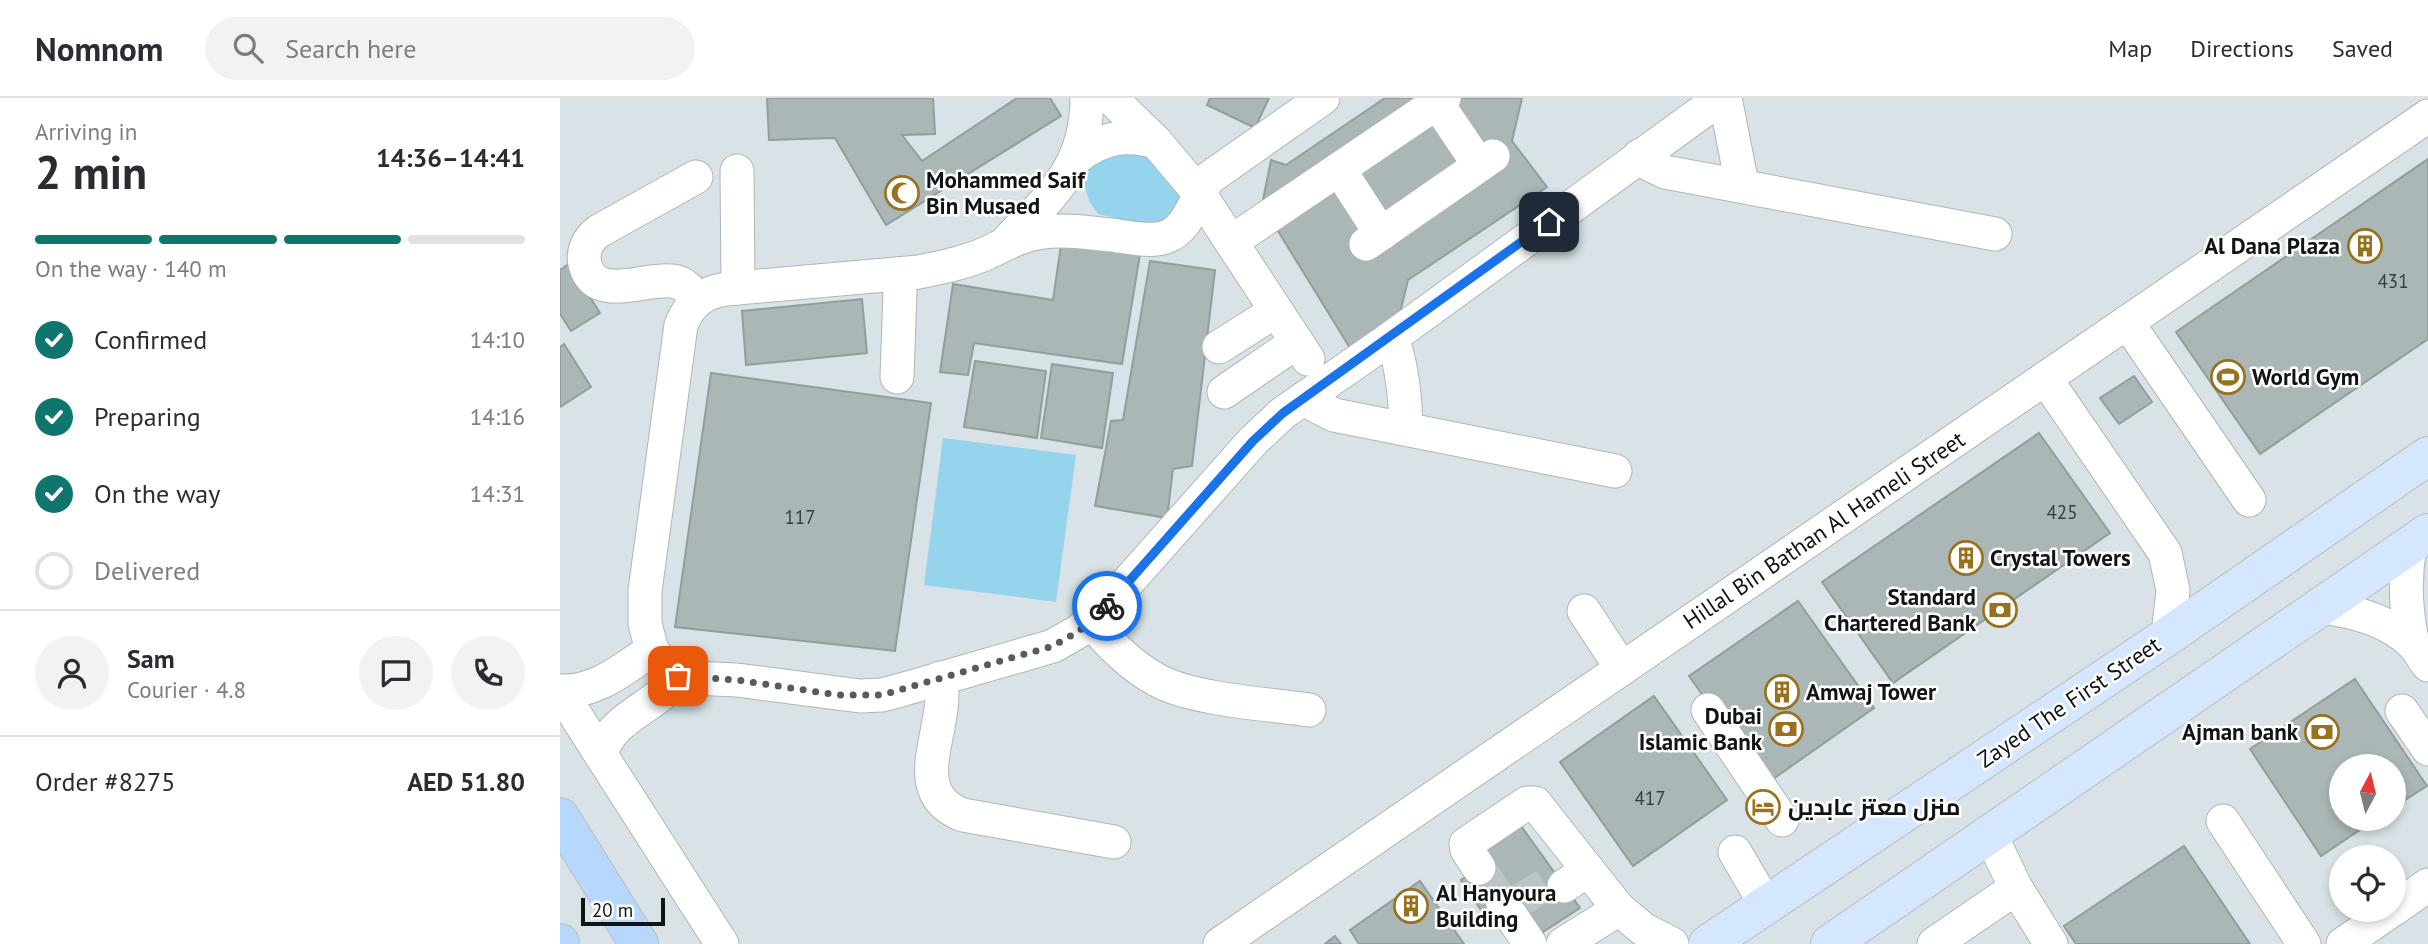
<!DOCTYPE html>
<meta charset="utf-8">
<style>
body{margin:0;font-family:"PT Sans",Cairo,sans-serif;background:#f2f2f3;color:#2b2b33;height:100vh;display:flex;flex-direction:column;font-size:26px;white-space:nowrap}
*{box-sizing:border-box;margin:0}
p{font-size:23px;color:#7c7c81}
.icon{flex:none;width:38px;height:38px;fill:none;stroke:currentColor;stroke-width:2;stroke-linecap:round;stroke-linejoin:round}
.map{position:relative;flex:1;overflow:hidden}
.drawer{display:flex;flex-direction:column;background:#fff;width:560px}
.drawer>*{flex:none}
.needle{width:46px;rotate:7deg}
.buttons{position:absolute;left:1769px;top:656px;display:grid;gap:14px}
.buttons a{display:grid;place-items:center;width:77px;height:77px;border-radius:50%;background:#fff;box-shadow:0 4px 10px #0003;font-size:35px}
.scale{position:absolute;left:21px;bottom:18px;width:84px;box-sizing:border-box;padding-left:7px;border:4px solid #101415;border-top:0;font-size:19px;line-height:24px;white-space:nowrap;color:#101415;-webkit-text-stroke:5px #fff;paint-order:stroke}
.pin{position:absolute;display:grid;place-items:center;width:60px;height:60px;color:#fff;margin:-30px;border-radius:14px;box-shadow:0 4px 10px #0006}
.courier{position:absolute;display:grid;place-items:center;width:70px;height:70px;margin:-35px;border:5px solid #1a73e8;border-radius:50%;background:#fff;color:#222;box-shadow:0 2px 9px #0007}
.head em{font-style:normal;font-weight:700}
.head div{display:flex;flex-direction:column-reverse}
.head{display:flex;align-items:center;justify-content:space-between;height:119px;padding:0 35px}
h1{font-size:46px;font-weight:700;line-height:52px}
.bar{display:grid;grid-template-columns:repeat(4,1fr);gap:10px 7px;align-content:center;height:84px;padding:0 35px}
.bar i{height:9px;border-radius:5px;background:#e1e1e2}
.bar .active{background:#0f766e}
.bar p{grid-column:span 4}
.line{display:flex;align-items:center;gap:18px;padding:0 35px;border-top:2px solid #e1e1e2}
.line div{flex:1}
.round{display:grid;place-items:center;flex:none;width:74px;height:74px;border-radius:37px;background:#f2f2f3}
ol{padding:0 35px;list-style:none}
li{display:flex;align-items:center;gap:21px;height:77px}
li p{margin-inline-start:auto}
li .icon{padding:7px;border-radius:50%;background:#0f766e;color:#fff;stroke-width:4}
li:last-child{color:#7c7c81}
li i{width:38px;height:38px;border:4px solid #e1e1e2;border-radius:50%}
header{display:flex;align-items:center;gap:42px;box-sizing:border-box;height:98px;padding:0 35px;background:#fff;border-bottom:2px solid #e1e1e2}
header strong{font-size:33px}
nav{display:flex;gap:38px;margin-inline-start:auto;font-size:24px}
.search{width:490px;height:63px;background:#f2f2f3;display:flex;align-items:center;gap:18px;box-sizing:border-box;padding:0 24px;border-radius:38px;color:#7c7c81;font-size:26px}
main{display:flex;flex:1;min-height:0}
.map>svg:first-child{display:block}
.green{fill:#96d4ed}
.building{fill:#abb6b6;stroke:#929d9d;stroke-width:2}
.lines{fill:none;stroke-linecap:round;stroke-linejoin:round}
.minor-tunnel{stroke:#bbc4c8;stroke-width:33;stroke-dasharray:33 17;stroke-linecap:butt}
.minor-casing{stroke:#adb6bb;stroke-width:35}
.major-casing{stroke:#bcbdbd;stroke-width:40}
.highway-casing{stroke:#bcbdbd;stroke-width:40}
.minor{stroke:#fff;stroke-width:33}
.major{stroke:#d4e7fe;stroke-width:38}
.highway{stroke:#b8d7fd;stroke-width:38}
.done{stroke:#565c5e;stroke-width:7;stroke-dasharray:0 12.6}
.route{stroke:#1a73e8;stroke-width:9}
.labels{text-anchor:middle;stroke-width:5;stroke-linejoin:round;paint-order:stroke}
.number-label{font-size:19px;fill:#373c3d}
.poi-label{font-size:23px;font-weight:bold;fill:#101415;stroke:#fff;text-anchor:start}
.street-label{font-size:23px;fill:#101415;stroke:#fff}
</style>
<header>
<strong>Nomnom</strong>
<div class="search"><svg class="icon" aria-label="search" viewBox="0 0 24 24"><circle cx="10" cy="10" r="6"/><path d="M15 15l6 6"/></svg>Search here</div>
<nav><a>Map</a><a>Directions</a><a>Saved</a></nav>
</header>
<main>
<section class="drawer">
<div class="head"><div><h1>2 min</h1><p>Arriving in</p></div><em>14:36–14:41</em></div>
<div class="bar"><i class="active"></i><i class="active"></i><i class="active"></i><i></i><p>On the way · 140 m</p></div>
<ol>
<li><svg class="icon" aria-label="check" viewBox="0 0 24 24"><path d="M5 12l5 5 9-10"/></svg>Confirmed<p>14:10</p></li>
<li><svg class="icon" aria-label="check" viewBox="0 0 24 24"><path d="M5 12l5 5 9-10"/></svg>Preparing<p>14:16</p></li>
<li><svg class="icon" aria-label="check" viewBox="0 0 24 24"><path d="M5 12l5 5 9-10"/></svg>On the way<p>14:31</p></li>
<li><i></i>Delivered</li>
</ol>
<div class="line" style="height:126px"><a class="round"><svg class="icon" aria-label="person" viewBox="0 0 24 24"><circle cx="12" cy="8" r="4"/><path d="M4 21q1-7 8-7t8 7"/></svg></a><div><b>Sam</b><p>Courier · 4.8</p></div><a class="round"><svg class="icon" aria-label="chat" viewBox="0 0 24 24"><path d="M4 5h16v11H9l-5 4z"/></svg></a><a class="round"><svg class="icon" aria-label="phone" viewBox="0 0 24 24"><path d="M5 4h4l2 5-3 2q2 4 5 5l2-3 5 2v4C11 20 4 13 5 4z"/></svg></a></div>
<div class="line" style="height:91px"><div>Order #8275</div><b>AED 51.80</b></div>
</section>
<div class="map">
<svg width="1868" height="846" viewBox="0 0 1868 846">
<rect width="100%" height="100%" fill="#d9e3e7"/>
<g class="green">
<path d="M 587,52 L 621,98 C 616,139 565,122 538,116 L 529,103 L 524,85 L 529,72 L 541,60 Z"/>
<polygon points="383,340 516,357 496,504 364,487"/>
</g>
<g class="building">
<polygon points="207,0 373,0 375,36 342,37 362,63 457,0 490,0 501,18 326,127 275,40 209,42"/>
<polygon points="650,0 709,0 695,30 647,7"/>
<polygon points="825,0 962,0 952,43 987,89 848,182 840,215 790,250 702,107 711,62 726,67"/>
<polygon points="1868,61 1868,241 1700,356 1616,234"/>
<polygon points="502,140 581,150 562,266 414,245 408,277 380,274 393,186 493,202"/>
<polygon points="590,163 655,172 632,368 613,371 607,420 535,408 551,323 563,322"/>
<polygon points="9,166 40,215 11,233 0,216 0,172"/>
<polygon points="302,201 307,255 186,267 182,213"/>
<polygon points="4,246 31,289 0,309 0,249"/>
<polygon points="415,263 486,273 477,340 404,329"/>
<polygon points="492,266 553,275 542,350 481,340"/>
<polygon points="151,275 371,305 335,553 115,529"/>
<polygon points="1574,278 1592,304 1559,326 1540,300"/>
<polygon points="1479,335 1550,435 1333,585 1262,484"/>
<polygon points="1238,503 1314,610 1206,686 1129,578"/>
<polygon points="1795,581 1867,688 1834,709 1834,668 1782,668 1782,721 1816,721 1761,758 1690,651"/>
<polygon points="1094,598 1167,702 1073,768 1000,664"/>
<polygon points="953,717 1020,810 980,836 954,799 925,818 901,782 930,763 916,743"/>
<polygon points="1624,748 1690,846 1516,846 1504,828"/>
<polygon points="860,783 904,846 799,846 790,832"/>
<polygon points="775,838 781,846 765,846"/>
</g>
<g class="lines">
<g class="minor-tunnel">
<polyline points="919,770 943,806"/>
<polyline points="957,804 998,779"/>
</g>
<g class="minor-casing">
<g id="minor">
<polyline points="551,0 596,44 639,95 748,261"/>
<path d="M 763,0 L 649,80 C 636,99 629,131 606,139 C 592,144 572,140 558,138 C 533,135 507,131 482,134 C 463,136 444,147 427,155 C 405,165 382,169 359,174 L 166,191 C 142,195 130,205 121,227 L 85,493 L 85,526 L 92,552 L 99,562 L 109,571 L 118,578 L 132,580 L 177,582 L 300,598 L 322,597 L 341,592 L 493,548 L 519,533 L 543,512 L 693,343 L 723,315 L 831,240 L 1161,0"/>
<polyline points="1165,0 1180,76 1179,87"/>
<polyline points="877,5 919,67"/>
<polyline points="1079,58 1087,65 1105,74 1435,136"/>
<path d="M 517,59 C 542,40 565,35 596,44"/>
<polyline points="779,71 821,136"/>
<polyline points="177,73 178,190"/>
<path d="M 449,141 C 493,97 527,67 527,0"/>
<polyline points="671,144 884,0"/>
<polyline points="806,146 933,58"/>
<path d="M 136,202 C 131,192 123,184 112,183 C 86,179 35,206 25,166 C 22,153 28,141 39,133 L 136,79"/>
<polyline points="1567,224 1689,402"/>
<path d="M 831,240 C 841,258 847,309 845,330"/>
<polyline points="659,249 716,213"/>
<polyline points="337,279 340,193 338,176"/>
<polyline points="1485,280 1605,455 1613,492 1608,538"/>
<polyline points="664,294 737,244"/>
<polyline points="743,301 774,317 1055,373"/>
<path d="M 1850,447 C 1844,482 1845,512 1853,545"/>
<path d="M 1761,509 C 1793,513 1828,522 1852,545 C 1858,551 1863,560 1868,567"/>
<polyline points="1024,513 1062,571"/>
<path d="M 531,524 C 551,548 576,573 605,586 C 642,602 707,606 749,612"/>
<path d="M 380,580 C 392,628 341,693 403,717 L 554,744"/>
<polyline points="0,593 162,846"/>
<path d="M 0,593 C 36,595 63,571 92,552"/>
<polyline points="1148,612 1222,722"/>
<polyline points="1842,613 1868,651"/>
<path d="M 41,657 C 51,617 98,610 118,578"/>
<polyline points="1663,723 1744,846"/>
<polyline points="1430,736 1456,790 1491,846"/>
<polyline points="1175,754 1206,807"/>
<polyline points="919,770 907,752 906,746 967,705 975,705 1059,811 1083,831 1112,846"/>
<polyline points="1004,788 1028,772"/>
<polyline points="943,806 970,846"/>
<polyline points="1834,811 1868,787"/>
<polyline points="660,846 1868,18"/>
<polyline points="1003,846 1059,811"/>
<polyline points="1374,846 1456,790"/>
<polyline points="1783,846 1832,812"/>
</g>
</g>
<g class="major-casing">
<g id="major">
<polyline points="1148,846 1608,538 1868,358"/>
<polyline points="1270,846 1868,435"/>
</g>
</g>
<g class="highway-casing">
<g id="highway">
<polyline points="0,719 79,846"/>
<polyline points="0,845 0,846"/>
</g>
</g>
<use href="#minor" class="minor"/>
<use href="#major" class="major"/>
<use href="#highway" class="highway"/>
</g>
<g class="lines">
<polyline class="done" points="118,578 177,582 278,597 322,597 493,548 519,533 547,508"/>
<polyline class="route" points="547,508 693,343 723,315 989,124"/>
</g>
<defs>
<g id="mosque-ring" transform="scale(1.75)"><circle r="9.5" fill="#fff" stroke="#97711c" stroke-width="1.5"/><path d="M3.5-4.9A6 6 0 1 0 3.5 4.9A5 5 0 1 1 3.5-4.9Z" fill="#97711c"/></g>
<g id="building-ring" transform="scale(1.75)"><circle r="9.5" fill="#fff" stroke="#97711c" stroke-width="1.5"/><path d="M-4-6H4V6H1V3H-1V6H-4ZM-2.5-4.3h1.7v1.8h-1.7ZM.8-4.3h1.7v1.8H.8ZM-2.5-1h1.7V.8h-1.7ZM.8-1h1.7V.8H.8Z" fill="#97711c"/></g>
<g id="stadium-ring" transform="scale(1.75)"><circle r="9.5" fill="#fff" stroke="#97711c" stroke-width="1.5"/><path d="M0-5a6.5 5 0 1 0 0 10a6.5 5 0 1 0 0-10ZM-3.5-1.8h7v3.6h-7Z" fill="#97711c"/></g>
<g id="bank-ring" transform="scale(1.75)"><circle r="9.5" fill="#fff" stroke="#97711c" stroke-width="1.5"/><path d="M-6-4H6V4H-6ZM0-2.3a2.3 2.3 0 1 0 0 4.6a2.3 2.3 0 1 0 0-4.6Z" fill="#97711c"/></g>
<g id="hotel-ring" transform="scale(1.75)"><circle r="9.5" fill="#fff" stroke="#97711c" stroke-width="1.5"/><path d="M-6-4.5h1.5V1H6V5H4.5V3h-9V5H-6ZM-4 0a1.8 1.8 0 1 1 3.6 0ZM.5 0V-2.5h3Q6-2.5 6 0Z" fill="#97711c"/></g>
</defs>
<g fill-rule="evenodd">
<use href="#mosque-ring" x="342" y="95"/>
<use href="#building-ring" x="1805" y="148"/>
<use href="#stadium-ring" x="1668" y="279"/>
<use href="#building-ring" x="1406" y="460"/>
<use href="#bank-ring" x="1440" y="512"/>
<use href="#building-ring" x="1222" y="594"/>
<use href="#bank-ring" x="1226" y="631"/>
<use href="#bank-ring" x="1762" y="634"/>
<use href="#hotel-ring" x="1203" y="709"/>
<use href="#building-ring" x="851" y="808"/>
</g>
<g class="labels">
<g class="number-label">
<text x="1833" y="190">431</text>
<text x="1502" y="421">425</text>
<text x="240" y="426">117</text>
<text x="1090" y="707">417</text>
</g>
<g class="poi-label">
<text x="366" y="90">Mohammed Saif<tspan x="366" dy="26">Bin Musaed</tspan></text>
<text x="1780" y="156" text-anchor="end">Al Dana Plaza</text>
<text x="1692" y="287">World Gym</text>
<text x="1430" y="468">Crystal Towers</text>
<text x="1416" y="507" text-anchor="end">Standard<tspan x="1416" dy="26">Chartered Bank</tspan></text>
<text x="1246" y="602">Amwaj Tower</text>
<text x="1202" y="626" text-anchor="end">Dubai<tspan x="1202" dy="26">Islamic Bank</tspan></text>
<text x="1738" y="642" text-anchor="end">Ajman bank</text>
<text x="1228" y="717">منزل معتز عابدين</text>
<text x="876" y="803">Al Hanyoura<tspan x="876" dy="26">Building</tspan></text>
</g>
<g class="street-label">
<text transform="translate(1264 432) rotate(-34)" y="8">Hillal Bin Bathan Al Hameli Street</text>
<text transform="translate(1509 604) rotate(-34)" y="8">Zayed The First Street</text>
</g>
</g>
</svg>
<div class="buttons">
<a><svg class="needle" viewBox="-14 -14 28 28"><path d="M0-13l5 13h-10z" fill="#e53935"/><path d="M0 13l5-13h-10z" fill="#7c7c81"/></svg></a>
<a><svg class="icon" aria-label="locate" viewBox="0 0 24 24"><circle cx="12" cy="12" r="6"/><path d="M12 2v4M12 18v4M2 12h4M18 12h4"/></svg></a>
</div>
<div class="scale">20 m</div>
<div class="pin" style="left:118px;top:578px;background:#ea580c"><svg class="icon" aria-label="bag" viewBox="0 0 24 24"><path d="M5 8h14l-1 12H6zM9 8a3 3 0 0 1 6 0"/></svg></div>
<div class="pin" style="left:989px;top:124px;background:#1f2937"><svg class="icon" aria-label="home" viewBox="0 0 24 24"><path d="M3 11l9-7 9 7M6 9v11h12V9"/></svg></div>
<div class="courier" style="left:547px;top:508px"><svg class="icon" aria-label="bike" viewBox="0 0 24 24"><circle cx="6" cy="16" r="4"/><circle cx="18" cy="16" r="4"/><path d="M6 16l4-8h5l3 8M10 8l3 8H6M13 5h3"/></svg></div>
</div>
</main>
